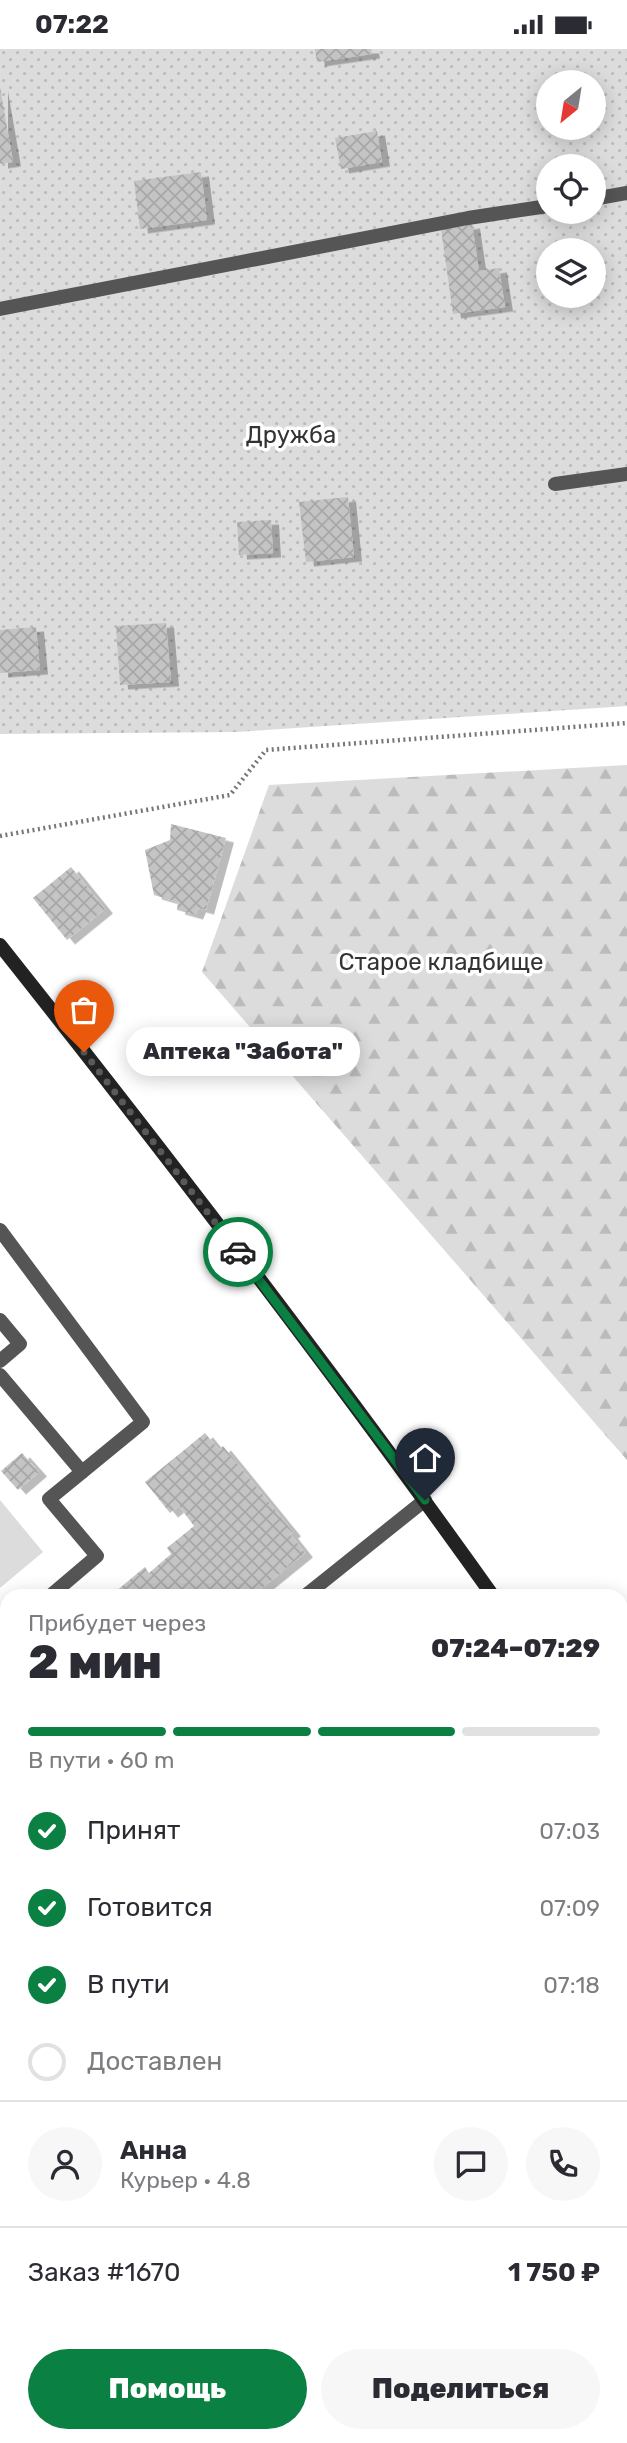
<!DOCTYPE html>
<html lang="ru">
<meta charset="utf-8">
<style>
body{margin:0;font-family:Rubik,sans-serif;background:#f7f7f7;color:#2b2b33;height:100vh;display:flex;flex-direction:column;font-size:26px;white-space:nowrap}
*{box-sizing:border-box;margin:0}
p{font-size:23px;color:#7c7c81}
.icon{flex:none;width:38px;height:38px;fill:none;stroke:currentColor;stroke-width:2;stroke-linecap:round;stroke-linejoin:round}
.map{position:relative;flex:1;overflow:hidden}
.side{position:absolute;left:0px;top:1540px;width:628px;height:854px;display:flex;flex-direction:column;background:#fff;border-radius:21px 21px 0 0;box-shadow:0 4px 18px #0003}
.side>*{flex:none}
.needle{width:46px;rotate:210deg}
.tools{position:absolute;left:536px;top:21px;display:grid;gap:14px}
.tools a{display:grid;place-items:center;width:70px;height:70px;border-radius:50%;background:#fff;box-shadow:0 4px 18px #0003;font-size:35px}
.pin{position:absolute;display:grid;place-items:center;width:60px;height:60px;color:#fff;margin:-72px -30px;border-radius:50% 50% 50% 0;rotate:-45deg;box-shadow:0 0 7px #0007}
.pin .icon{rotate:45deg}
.courier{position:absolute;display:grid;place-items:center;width:70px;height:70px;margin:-35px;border:5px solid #0b8043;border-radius:50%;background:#fff;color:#222;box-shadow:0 2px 9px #0007}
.bubble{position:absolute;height:49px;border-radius:24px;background:#fff;box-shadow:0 4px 18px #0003;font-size:23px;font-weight:800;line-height:49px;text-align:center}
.headline em{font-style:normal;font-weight:800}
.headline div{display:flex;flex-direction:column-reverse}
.headline{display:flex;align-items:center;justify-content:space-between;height:119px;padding:0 28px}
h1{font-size:46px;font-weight:800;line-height:52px}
.bar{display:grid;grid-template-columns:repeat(4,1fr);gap:10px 7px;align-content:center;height:84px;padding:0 28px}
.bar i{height:9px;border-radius:5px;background:#e1e1e2}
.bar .current{background:#0b8043}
.bar p{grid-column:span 4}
.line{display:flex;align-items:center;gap:18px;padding:0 28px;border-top:2px solid #e1e1e2}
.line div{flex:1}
.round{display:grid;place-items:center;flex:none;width:74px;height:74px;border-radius:37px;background:#f7f7f7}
ol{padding:0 28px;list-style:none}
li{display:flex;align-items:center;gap:21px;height:77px}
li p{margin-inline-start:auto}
li .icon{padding:7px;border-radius:50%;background:#0b8043;color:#fff;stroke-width:4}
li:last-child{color:#7c7c81}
li i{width:38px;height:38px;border:4px solid #e1e1e2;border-radius:50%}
.button{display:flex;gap:14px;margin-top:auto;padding:14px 28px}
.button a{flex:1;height:80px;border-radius:42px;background:#0b8043;color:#fff;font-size:28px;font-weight:800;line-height:80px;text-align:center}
.button a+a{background:#f7f7f7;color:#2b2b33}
.status{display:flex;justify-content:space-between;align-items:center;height:49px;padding:0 35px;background:#fff;direction:ltr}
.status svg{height:19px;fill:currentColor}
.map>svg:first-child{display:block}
.forest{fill:url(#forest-firs)}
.park{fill:#dcdcdc}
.garden{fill:url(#garden-dots);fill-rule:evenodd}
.building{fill:url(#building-cross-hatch);filter:url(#shadow)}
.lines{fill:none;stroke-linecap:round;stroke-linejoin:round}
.path{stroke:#777;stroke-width:4.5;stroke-dasharray:2 3.5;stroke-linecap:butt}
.lane{stroke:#555;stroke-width:14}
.street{stroke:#555;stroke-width:14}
.secondary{stroke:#222;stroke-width:14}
.done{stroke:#595959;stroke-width:7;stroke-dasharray:0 12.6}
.route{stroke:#0b8043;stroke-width:9}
.labels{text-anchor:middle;stroke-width:7;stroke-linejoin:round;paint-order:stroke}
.park-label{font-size:24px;fill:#333;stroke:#fff}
</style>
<div class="status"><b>07:22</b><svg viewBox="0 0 49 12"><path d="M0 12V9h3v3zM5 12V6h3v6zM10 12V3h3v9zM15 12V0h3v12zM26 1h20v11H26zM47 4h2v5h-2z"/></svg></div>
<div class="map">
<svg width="627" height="2394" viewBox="0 0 627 2394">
<defs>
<pattern id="forest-firs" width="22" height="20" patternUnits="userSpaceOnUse" patternTransform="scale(1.75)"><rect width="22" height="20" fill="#dcdcdc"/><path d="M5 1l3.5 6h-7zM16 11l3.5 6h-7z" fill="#bbb"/></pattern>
<pattern id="garden-dots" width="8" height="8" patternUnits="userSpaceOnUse" patternTransform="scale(1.75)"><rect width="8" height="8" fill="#dcdcdc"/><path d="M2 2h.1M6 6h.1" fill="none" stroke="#bbb" stroke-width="1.8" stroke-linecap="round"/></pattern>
<pattern id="building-cross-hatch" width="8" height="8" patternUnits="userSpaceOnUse" patternTransform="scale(1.75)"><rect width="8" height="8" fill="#c4c4c4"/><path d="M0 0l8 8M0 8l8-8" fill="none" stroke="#a7a7a7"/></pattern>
<filter id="shadow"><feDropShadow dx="8" dy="4.5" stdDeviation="0" flood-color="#0004"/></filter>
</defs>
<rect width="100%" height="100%" fill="#fff"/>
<polygon class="forest" points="627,716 627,1411 202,923 269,736"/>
<polygon class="park" points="0,1451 43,1503 0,1539"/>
<path class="garden" d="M 0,0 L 627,0 L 627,657 L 236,683 L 0,685 ZM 548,33 L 593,33 L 593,79 L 548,79 ZM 548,117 L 593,117 L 593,163 L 548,163 ZM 548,201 L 593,201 L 593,247 L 548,247 Z"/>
<g class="building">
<polygon points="315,0 371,0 372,5 317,13"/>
<polygon points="0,38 13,113 0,115"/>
<polygon points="377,82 382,113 341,120 335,89"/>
<polygon points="201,123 207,171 140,180 134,132"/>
<polygon points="472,175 479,222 499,219 505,258 453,265 441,180"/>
<polygon points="348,448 354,508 306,513 299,453"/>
<polygon points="271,471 273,504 239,506 237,473"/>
<polygon points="166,574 171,633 120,636 116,577"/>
<polygon points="36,578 40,621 0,624 0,581"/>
<polygon points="171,775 226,789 206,861 198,859 195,866 177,861 178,853 154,846 145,801 170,791"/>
<polygon points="71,818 105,860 67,891 33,849"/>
<polygon points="205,1384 219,1401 223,1397 293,1483 290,1485 305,1504 252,1547 118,1547 115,1543 145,1518 149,1524 171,1505 167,1499 194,1477 179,1457 170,1464 145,1433"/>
<polygon points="22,1404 39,1423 18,1441 1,1422"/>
<polygon points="7,1640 7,1748 0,1754 0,1645"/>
<polygon points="7,2234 7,2264 0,2254 0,2239"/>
<polygon points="0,2302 7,2310 7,2346 0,2352"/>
<polygon points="173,2387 203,2387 209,2394 165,2394"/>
<polygon points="235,2387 277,2387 268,2394 241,2394"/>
</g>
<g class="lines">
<polyline class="path" points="0,787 230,746 266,701 627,674"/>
<g class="lane">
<polyline points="593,150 627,144"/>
<polyline points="0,260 468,169 548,157"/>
<polyline points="555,435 627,425"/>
<polyline points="0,1181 143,1373 82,1423"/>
<polyline points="0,1271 20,1295 0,1312"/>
<polyline points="0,1326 82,1423 49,1450 97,1507 50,1547"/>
<polyline points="305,1547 425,1451"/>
<polyline points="0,1589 7,1583"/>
<polyline points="0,1792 7,1787"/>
</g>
<polyline class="street" points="17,2394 25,2387"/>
<g class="secondary">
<path d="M 0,896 C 169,1109 335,1325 493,1547"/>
<polyline points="621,1726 627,1734"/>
</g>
</g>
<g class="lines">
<polyline class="done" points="84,1003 238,1203"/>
<polyline class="route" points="238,1203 425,1451"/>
</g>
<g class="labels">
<g class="park-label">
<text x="291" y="394">Дружба</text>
<text x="441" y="921">Старое кладбище</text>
</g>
</g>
</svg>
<div class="tools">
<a><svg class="needle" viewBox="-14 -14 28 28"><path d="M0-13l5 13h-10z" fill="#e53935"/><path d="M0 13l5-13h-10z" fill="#7c7c81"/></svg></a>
<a><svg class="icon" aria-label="locate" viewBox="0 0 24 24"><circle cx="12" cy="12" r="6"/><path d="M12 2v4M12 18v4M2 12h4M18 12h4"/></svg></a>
<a><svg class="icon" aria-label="layers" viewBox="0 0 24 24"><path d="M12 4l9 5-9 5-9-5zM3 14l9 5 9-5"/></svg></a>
</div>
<div class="pin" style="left:84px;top:1003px;background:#ea580c"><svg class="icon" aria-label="bag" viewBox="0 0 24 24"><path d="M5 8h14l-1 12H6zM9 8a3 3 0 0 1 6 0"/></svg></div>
<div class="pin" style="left:425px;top:1451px;background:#1f2937"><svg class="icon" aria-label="home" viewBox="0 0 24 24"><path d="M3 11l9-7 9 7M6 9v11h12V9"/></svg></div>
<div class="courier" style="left:238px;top:1203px"><svg class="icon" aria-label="car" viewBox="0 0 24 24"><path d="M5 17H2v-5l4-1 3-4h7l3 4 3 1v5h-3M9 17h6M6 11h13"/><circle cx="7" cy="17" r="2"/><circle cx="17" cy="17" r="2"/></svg></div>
<div class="bubble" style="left:126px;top:978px;width:234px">Аптека &quot;Забота&quot;</div>
<section class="side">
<div class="headline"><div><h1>2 мин</h1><p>Прибудет через</p></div><em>07:24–07:29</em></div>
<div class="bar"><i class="current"></i><i class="current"></i><i class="current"></i><i></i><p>В пути · 60 m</p></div>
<ol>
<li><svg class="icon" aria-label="check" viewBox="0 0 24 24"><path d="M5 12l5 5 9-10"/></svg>Принят<p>07:03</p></li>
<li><svg class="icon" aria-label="check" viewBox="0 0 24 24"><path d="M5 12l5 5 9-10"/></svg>Готовится<p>07:09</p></li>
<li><svg class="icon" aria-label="check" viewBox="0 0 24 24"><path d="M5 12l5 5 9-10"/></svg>В пути<p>07:18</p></li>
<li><i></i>Доставлен</li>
</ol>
<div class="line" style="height:126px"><a class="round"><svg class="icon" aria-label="person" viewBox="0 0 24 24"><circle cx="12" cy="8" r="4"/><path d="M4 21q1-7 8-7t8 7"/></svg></a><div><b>Анна</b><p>Курьер · 4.8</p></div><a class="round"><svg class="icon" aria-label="chat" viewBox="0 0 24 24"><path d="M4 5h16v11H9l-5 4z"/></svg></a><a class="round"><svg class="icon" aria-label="phone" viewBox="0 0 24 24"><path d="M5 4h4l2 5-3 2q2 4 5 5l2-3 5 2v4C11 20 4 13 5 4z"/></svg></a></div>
<div class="line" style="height:91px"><div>Заказ #1670</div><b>1 750 ₽</b></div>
<div class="button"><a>Помощь</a><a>Поделиться</a></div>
</section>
</div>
